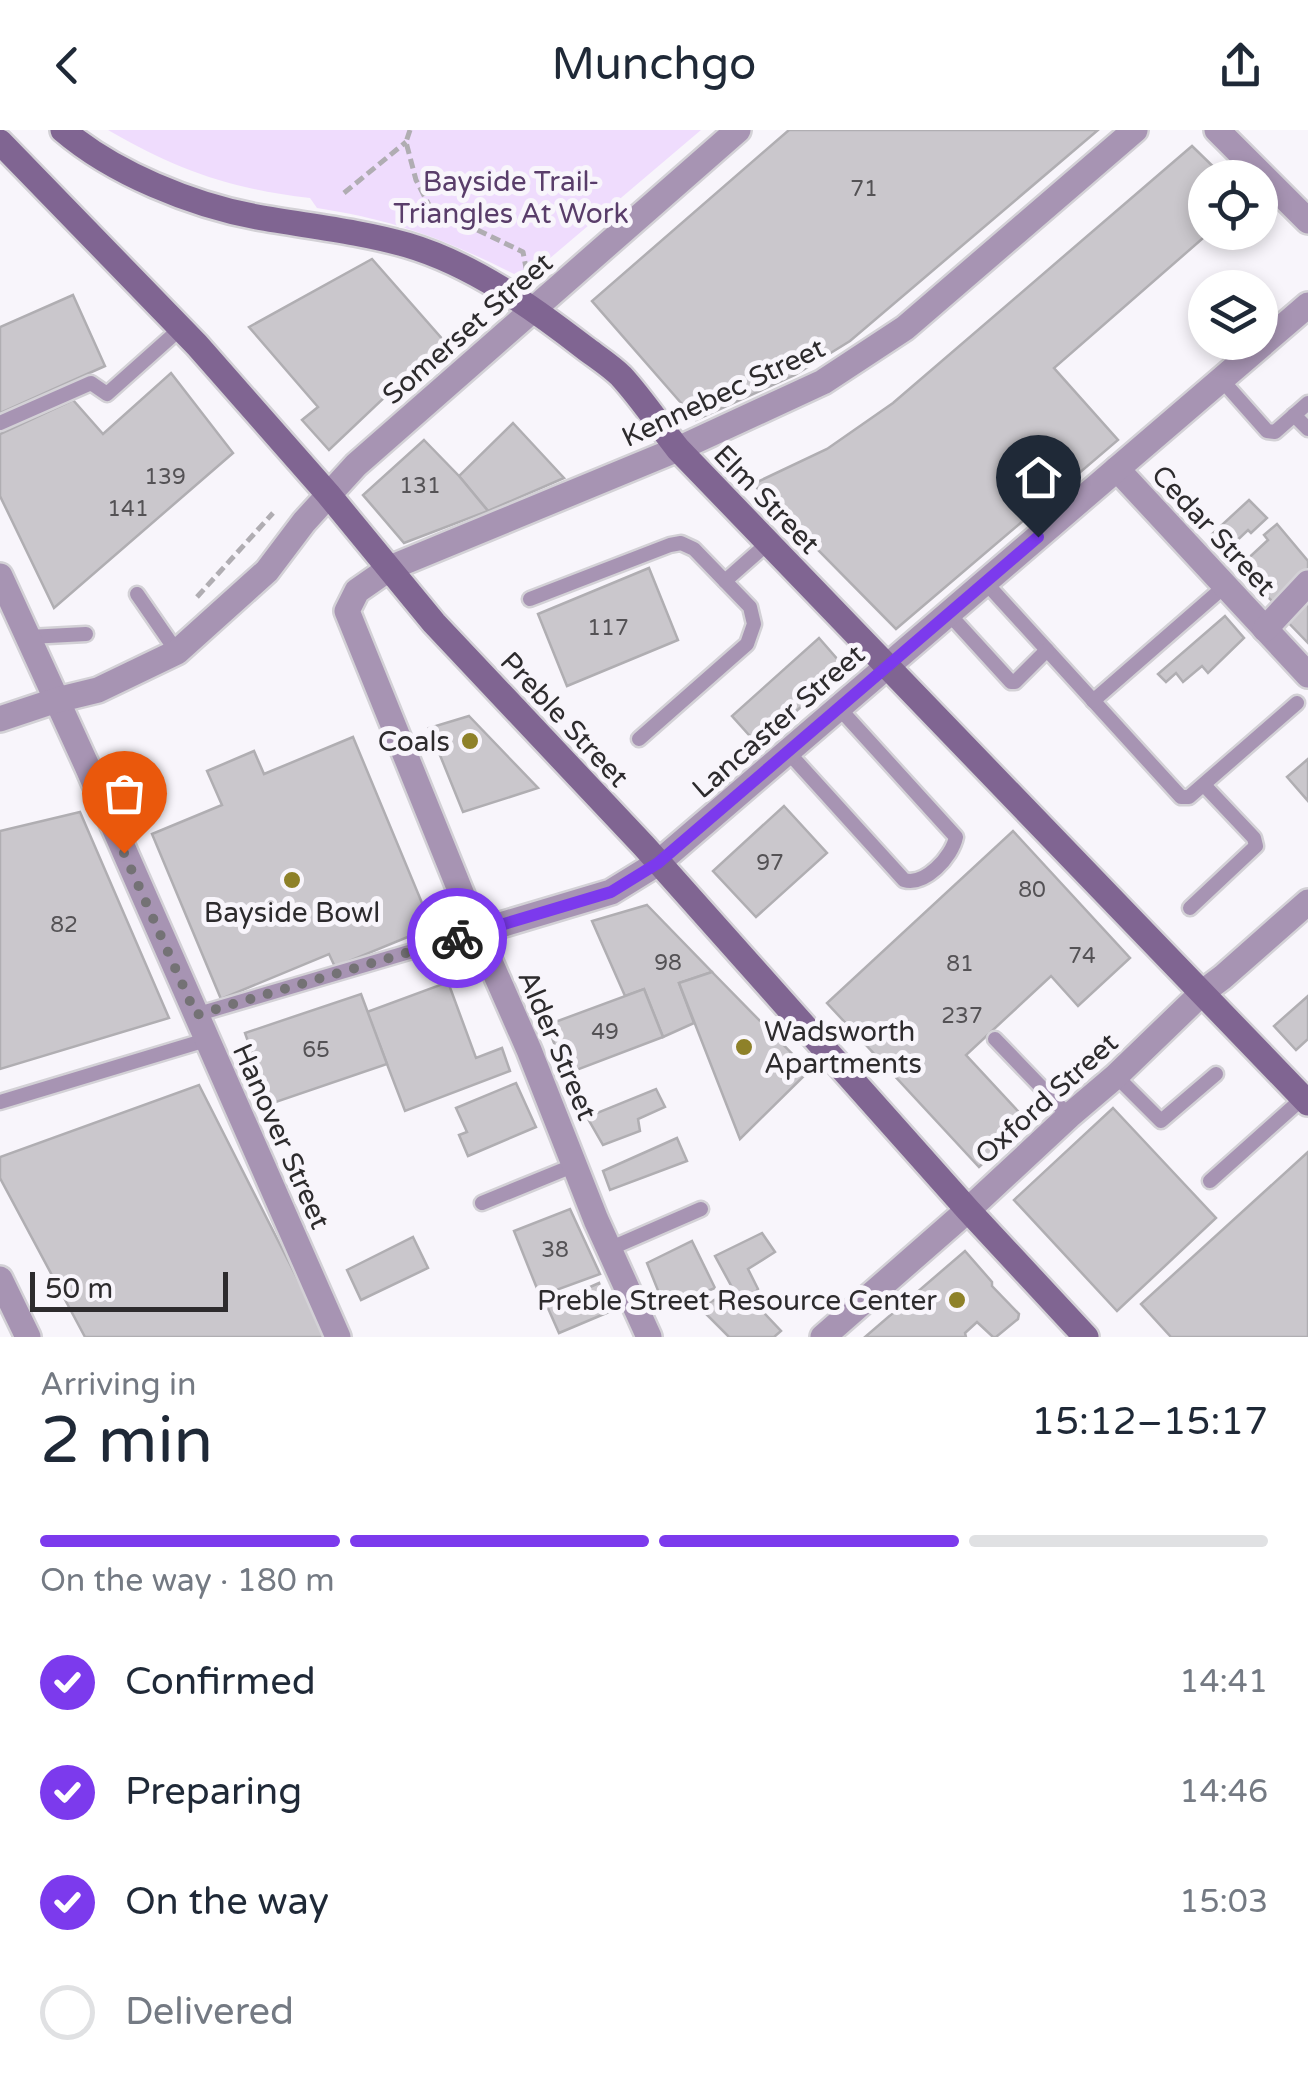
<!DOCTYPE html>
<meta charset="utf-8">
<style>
body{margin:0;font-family:"Varela Round",sans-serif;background:#f6f6f7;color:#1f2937;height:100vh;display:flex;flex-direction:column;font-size:38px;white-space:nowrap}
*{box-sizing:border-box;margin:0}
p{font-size:32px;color:#747a83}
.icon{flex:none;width:55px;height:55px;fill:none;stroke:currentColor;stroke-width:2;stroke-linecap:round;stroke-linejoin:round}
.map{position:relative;height:1207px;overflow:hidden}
.drawer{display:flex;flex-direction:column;background:#fff;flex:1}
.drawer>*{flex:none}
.fabs{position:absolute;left:1188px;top:30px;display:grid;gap:20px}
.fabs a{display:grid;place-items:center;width:90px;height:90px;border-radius:50%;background:#fff;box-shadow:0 5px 15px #0003;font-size:50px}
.scale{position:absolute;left:30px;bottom:25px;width:198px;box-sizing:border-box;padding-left:10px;border:5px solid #2d2b2d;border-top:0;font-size:28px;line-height:35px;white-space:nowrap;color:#2d2b2d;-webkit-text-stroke:8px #f8f5fb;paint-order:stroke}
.pin{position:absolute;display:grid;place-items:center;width:85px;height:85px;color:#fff;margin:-102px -42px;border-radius:50% 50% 50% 0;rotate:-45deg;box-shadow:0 0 10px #0007}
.pin .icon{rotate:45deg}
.courier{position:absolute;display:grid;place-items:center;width:100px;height:100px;margin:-50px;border:8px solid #7c3aed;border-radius:50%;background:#fff;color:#222;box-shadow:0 2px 12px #0007}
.headline em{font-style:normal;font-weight:600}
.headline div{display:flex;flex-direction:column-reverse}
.headline{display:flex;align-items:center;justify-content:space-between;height:170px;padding:0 40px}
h1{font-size:65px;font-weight:600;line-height:75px}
.bar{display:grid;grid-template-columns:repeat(4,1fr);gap:15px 10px;align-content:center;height:120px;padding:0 40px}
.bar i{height:12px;border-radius:8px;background:#e0e1e3}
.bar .on{background:#7c3aed}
.bar p{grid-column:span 4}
ol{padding:0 40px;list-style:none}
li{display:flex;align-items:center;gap:30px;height:110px}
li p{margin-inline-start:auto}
li .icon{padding:10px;border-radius:50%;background:#7c3aed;color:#fff;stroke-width:4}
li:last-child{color:#747a83}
li i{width:55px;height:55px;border:5px solid #e0e1e3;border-radius:50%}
header{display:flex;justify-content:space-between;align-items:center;height:130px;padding:0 40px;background:#fff;font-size:45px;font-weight:600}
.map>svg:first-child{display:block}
.green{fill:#efdcfd}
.building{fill:#cac7cc;stroke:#b0aeb2;stroke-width:2.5}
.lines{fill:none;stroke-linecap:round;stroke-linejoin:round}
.lane-casing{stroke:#d3d1d6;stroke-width:19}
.street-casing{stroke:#d3d1d6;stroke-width:30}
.secondary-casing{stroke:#d3d1d6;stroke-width:30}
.path{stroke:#b0adb2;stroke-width:5;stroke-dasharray:10 5;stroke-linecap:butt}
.lane{stroke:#a794b3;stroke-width:14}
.street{stroke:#a794b3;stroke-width:25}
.secondary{stroke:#806592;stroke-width:25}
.done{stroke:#747275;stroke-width:10;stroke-dasharray:0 18}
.route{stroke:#7c3aed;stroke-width:12}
.poi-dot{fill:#8e8129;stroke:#f8f5fb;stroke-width:4}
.labels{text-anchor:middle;stroke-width:10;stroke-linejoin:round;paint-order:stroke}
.number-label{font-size:22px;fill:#545255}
.park-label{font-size:28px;fill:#593d6a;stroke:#f8f5fb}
.street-label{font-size:28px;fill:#2d2b2d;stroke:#f8f5fb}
.poi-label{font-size:28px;fill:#2d2b2d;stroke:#f8f5fb;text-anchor:end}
</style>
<header><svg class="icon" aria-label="back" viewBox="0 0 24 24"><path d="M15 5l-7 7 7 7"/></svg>Munchgo<svg class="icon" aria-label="share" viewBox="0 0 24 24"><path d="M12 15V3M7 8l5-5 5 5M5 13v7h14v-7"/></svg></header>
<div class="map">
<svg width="1308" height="1207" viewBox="0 0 1308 1207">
<rect width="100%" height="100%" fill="#f8f5fb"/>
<path class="green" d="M 108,0 L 701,0 L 549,129 L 514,144 C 444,109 395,90 317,78 L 310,68 C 231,59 177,40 108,0 Z"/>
<g class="building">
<polygon points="789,0 1098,0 850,211 795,245 696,290 592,171"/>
<polygon points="1192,16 1225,48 1205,48 1205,102 1210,102 1054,238 1118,310 896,499 753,354 827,319 893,273"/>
<polygon points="372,129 444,211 329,320 302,290 318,277 249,197"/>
<polygon points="73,165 105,236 0,283 0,197"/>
<polygon points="171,243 233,323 54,478 0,366 0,304 73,270 103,304"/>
<polygon points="513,293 564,348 488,381 459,346"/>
<polygon points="424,310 459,346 488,381 404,413 363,365"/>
<polygon points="1249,370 1267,388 1251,403 1248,400 1226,421 1211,405"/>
<polygon points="1277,394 1308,431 1308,442 1275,474 1263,462 1261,464 1240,436 1268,410 1264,405"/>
<polygon points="649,438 678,510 567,556 538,484"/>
<polygon points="1308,461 1308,513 1282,486"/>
<polygon points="1225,486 1244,508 1208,543 1202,536 1183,552 1176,543 1166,552 1158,544"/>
<polygon points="819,508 845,538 758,615 732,586"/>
<polygon points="469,586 538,658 463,682 429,598"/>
<polygon points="353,607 432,797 335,837 329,824 221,869 152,704 222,675 207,641 254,621 264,644"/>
<polygon points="1308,629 1308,671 1287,647"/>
<polygon points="784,676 827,723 756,787 713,741"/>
<polygon points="80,682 169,888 0,939 0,701"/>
<polygon points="1013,701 1130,828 1078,876 1051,846 966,925 1028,992 979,1037 827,873"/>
<polygon points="647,775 712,842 679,853 694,893 663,907 644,859 625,866 592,791"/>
<polygon points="712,842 809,941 740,1009 679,853"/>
<polygon points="448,852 476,928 502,918 510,941 405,981 367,882"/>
<polygon points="644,859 663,907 566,944 547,895"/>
<polygon points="361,864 387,934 270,974 245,903"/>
<polygon points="1308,866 1308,909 1296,920 1274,896"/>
<polygon points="516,953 536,997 468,1026 459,1005 467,1002 456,978"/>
<polygon points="199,955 327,1207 85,1207 0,1048 0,1027"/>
<polygon points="656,959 665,977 638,989 640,1001 603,1015 587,987"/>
<polygon points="1113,978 1216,1088 1117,1181 1014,1070"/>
<polygon points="677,1008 687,1031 610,1060 603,1041"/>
<polygon points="1308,1022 1308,1207 1171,1207 1141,1174"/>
<polygon points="570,1079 600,1144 540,1166 514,1101"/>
<polygon points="762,1103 775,1122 748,1139 758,1159 750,1168 781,1201 774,1207 729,1207 699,1177 734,1161 715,1126"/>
<polygon points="413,1107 428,1138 361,1170 347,1140"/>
<polygon points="692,1111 715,1158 665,1178 647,1133"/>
<polygon points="965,1121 992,1152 992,1156 1019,1184 1018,1189 996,1207 993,1207 977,1192 965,1203 966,1207 865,1207"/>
<polygon points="599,1153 609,1182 559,1203 547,1176"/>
</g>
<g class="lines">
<g class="lane-casing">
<g id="lane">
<polyline points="1221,249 1267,301 1275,302 1308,273"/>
<polyline points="1294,285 1308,299"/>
<polyline points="0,293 91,253 107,264 181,198"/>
<polyline points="725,451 768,413"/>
<polyline points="986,453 1181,667 1189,667 1297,573"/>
<polyline points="137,464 177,522"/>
<polyline points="530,469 670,415 681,413 694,419 750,477 754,494 747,514 639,609"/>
<polyline points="949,484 1011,552 1015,552 1047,520"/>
<polyline points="29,507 86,504"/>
<polyline points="1093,571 1225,456"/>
<path d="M 788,622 L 904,750 C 925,756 952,727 956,707 L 839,578"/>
<polyline points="1190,778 1256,716 1254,708 1204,655"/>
<polyline points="195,885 477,802"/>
<polyline points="995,909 1069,986"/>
<polyline points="1116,946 1161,991 1216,944"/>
<polyline points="0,972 206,910"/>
<polyline points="1210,1051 1303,968"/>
<polyline points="482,1073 575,1035"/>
<polyline points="609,1119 701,1079"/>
</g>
</g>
<g class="street-casing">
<g id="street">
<polyline points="1217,0 1308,91"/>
<polyline points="1117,339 1308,545"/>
<polyline points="0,446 87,636 338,1207"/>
<polyline points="1265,499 1308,453"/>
<polyline points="0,589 57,570 98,560 177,522 267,441 304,392 356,335 738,0"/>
<polyline points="477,802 611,762 658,733 1308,175"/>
<polyline points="0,1149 28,1207"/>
<polyline points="649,1207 596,1090 529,920 477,802 347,481 357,461 390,438 678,319 823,252 905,198 1135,0"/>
<polyline points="823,1207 968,1080 1069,986 1116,946 1203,862 1223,847 1308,772"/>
</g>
</g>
<g class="secondary-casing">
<g id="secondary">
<path d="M 63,0 C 113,43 192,75 257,87 C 307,96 358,101 407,115 C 472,134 532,177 585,218 C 597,227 611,236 621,246 C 642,269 659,295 678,319 L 1308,973"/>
<polyline points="0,12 197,215 328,364 434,493 644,716 968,1080 1086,1207"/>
</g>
</g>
<g class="path">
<polyline points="410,0 406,12 416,50 430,77 523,122 528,148"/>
<polyline points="344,63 406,12"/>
<polyline points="197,467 273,383"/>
</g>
<use href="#lane" class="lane"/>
<use href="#street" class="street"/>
<use href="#secondary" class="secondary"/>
</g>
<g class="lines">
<polyline class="done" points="124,723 196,885 457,808"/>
<polyline class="route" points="457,808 611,762 658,733 1038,407"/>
</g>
<g class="poi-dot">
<circle cx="470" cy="611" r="10"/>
<circle cx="292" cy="750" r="10"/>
<circle cx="744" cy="917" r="10"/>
<circle cx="957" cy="1170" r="10"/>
</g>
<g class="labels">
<g class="number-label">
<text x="864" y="66">71</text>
<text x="165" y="354">139</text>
<text x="420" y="363">131</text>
<text x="128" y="386">141</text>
<text x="608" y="505">117</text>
<text x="770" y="740">97</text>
<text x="1032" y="767">80</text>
<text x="64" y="802">82</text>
<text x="1082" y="833">74</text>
<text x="668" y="840">98</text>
<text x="960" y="841">81</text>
<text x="962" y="893">237</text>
<text x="605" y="909">49</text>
<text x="316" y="927">65</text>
<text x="555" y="1127">38</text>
</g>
<g class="park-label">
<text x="511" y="61">Bayside Trail-<tspan x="511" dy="32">Triangles At Work</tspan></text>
</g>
<g class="street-label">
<text transform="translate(467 198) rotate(-41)" y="10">Somerset Street</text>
<text transform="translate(723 262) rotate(-25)" y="10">Kennebec Street</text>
<text transform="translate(767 369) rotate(46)" y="10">Elm Street</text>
<text transform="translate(1214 400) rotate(47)" y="10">Cedar Street</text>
<text transform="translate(565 589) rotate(47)" y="10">Preble Street</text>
<text transform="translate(778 591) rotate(-41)" y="10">Lancaster Street</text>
<text transform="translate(558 915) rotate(67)" y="10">Alder Street</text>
<text transform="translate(1046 968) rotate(-42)" y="10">Oxford Street</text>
<text transform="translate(282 1006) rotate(66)" y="10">Hanover Street</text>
</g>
<g class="poi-label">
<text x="450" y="621">Coals</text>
<text x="292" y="792" text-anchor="middle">Bayside Bowl</text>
<text x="764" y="911" text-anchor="start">Wadsworth<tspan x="764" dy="32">Apartments</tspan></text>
<text x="937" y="1180">Preble Street Resource Center</text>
</g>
</g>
</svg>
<div class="fabs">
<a><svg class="icon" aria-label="locate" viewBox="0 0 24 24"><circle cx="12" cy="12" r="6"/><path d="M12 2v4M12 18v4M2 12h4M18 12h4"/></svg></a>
<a><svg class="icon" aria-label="layers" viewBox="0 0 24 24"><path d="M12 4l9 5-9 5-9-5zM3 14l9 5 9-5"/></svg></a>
</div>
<div class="scale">50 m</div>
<div class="pin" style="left:124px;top:723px;background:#ea580c"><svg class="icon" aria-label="bag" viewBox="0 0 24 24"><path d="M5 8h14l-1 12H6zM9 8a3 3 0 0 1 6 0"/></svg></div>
<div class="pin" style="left:1038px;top:407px;background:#1f2937"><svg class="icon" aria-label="home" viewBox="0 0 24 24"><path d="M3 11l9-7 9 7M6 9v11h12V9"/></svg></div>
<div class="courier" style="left:457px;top:808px"><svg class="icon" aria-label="bike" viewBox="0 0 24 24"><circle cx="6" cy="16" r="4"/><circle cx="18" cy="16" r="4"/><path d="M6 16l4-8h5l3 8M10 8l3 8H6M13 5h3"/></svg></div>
</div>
<section class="drawer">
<div class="headline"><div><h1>2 min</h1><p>Arriving in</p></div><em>15:12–15:17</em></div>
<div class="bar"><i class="on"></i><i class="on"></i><i class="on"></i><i></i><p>On the way · 180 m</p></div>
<ol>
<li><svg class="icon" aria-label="check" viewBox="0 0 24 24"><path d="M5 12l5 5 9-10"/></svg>Confirmed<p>14:41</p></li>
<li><svg class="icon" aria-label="check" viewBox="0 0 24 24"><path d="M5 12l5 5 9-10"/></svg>Preparing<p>14:46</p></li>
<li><svg class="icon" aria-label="check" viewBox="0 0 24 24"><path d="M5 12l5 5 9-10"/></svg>On the way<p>15:03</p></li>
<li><i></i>Delivered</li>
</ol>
</section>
